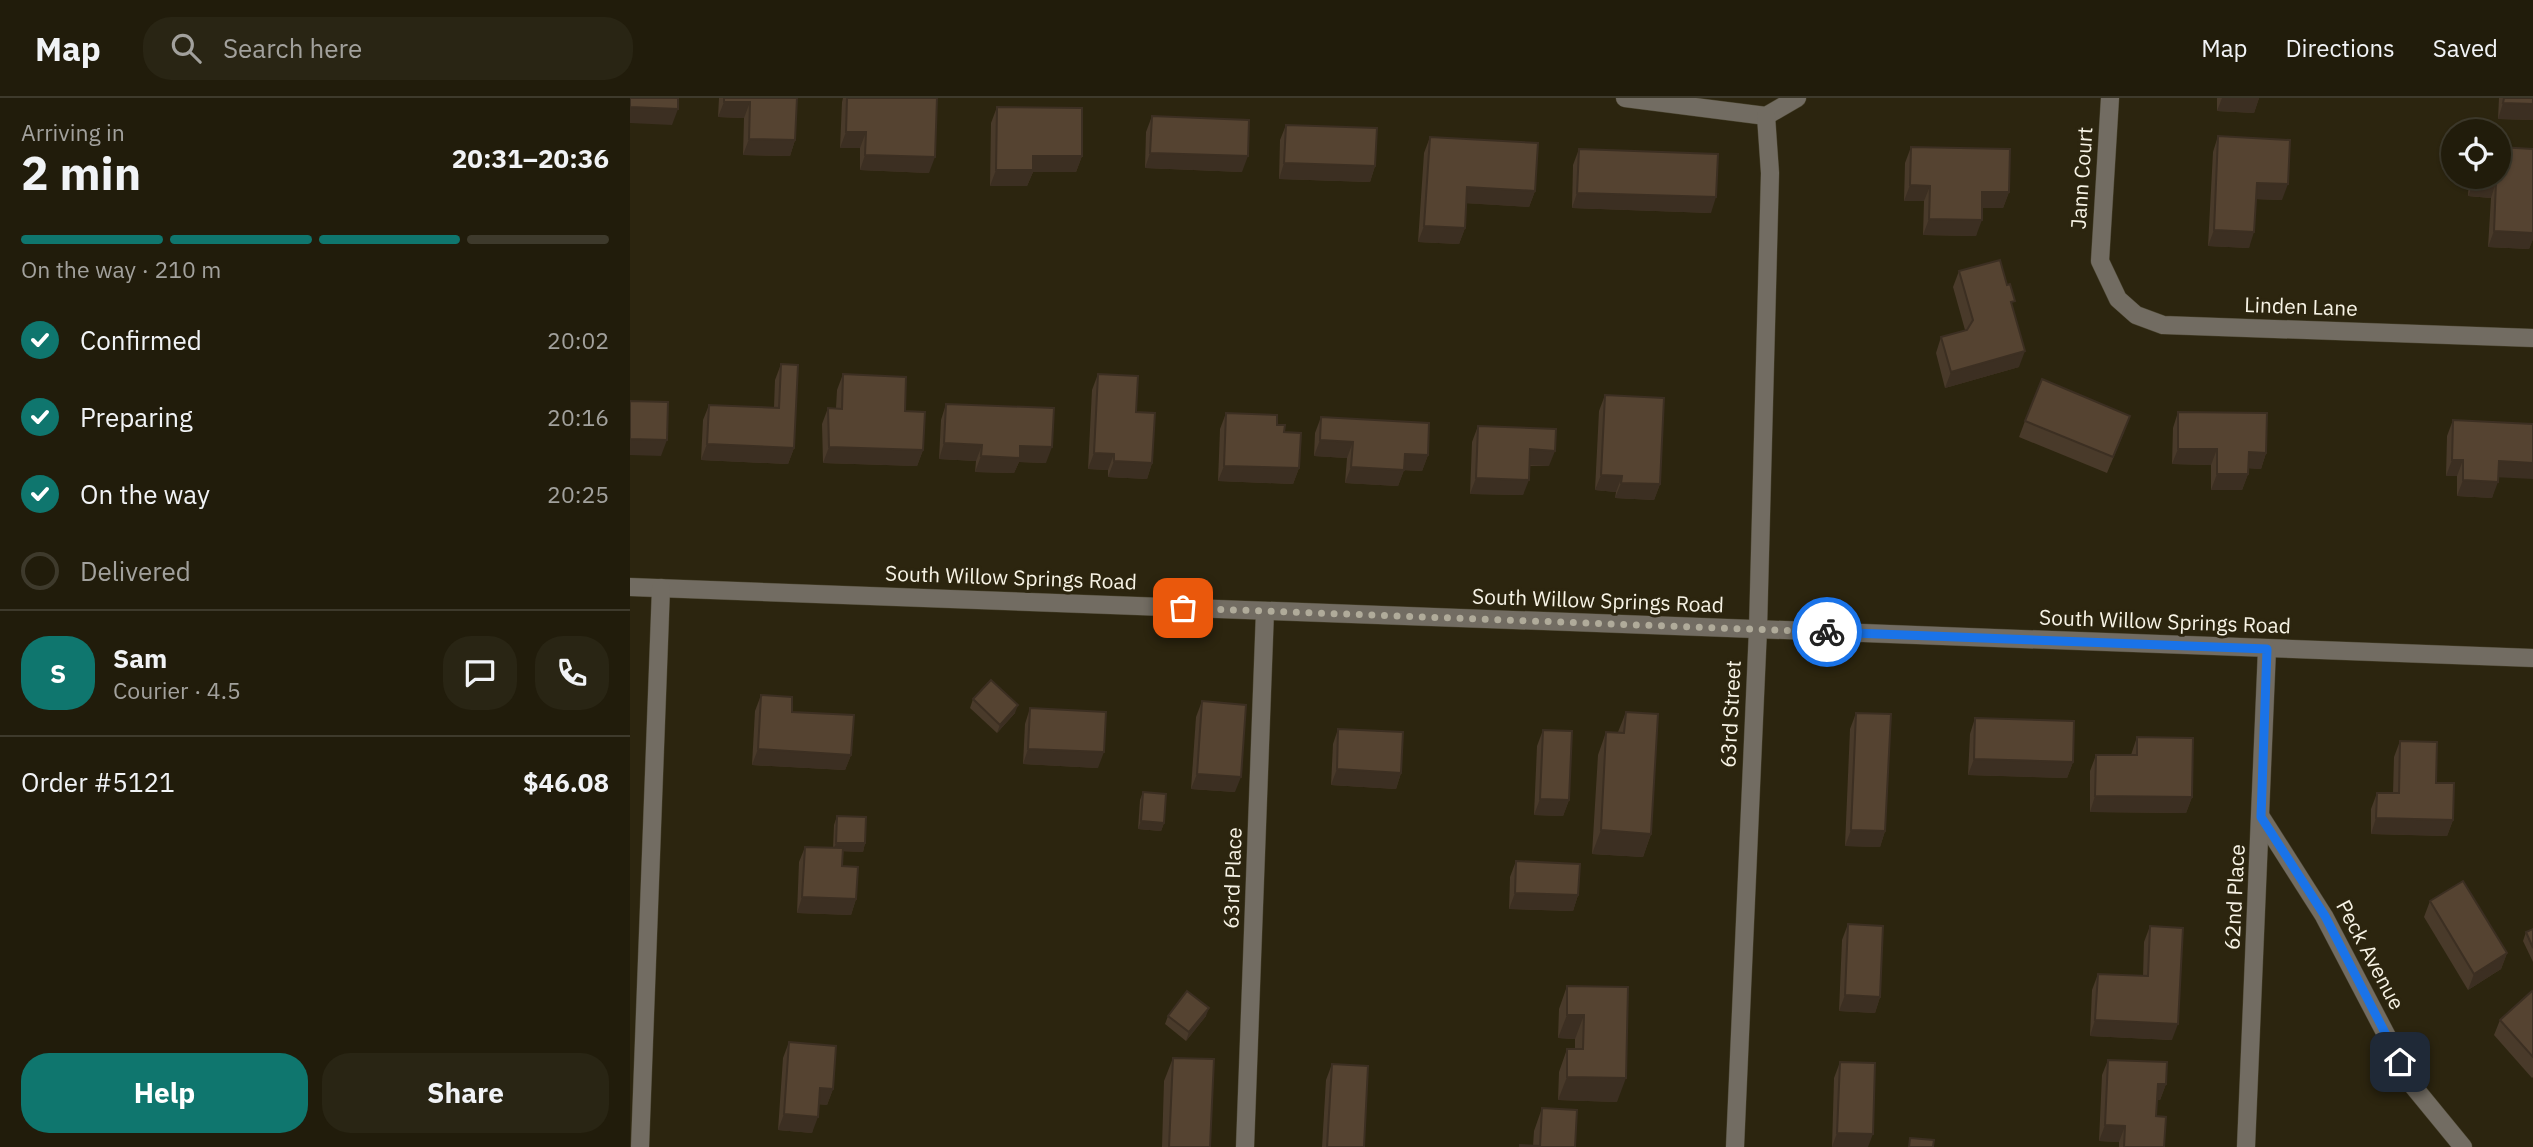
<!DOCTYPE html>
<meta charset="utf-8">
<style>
body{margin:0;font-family:"IBM Plex Sans",sans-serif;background:#292514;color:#f1f3f6;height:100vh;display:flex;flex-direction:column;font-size:26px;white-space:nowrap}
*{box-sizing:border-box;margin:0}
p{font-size:23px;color:#a2a19d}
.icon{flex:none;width:38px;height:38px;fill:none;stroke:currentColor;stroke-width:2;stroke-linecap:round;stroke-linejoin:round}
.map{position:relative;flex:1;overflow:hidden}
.drawer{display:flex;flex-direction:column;background:#211c0b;width:630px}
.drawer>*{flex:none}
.controls{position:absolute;left:1811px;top:21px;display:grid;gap:14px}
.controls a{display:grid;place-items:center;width:70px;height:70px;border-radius:50%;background:#211c0b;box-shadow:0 2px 5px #0004,0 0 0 2px #3e3a2c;font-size:35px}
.pin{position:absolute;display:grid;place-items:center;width:60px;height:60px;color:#fff;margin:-30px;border-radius:14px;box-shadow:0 4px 10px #0006}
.courier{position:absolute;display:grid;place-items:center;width:70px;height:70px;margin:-35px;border:5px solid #1a73e8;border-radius:50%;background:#fff;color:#222;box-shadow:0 2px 9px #0007}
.headline em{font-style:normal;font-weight:700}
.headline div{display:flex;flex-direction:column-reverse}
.headline{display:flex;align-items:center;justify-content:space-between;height:119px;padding:0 21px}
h1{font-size:46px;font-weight:700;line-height:52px}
.bar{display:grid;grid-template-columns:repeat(4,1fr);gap:10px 7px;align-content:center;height:84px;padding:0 21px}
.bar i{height:9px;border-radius:5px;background:#3e3a2c}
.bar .active{background:#0f766e}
.bar p{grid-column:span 4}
.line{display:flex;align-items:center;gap:18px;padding:0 21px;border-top:2px solid #3e3a2c}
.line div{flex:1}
.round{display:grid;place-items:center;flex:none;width:74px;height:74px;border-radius:28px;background:#292514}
ol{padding:0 21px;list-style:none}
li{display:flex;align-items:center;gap:21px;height:77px}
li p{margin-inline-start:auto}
li .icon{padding:7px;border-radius:50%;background:#0f766e;color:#fff;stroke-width:4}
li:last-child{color:#a2a19d}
li i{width:38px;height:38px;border:4px solid #3e3a2c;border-radius:50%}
.cta{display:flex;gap:14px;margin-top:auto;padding:14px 21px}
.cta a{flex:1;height:80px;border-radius:28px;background:#0f766e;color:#fff;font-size:28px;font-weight:700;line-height:80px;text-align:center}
.cta a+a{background:#292514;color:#f1f3f6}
header{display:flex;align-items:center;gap:42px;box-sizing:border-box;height:98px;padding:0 35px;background:#211c0b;border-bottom:2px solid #3e3a2c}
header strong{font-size:33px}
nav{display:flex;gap:38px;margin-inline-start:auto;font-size:24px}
.search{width:490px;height:63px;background:#292514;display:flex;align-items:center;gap:18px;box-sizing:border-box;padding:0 24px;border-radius:28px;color:#a2a19d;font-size:26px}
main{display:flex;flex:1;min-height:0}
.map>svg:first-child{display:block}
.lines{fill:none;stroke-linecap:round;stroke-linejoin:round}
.minor-casing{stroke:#48422d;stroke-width:19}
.minor{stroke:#726c62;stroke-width:18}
.wall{fill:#493a2a}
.shaded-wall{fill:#3c2f22}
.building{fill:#554331;stroke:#3c2f22;stroke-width:2}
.done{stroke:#b0ab9a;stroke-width:7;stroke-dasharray:0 12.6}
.route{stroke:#1a73e8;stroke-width:9}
.labels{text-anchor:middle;stroke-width:6;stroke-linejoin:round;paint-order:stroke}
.street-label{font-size:21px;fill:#f7f3e5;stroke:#2c250f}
</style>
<header>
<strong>Map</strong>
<div class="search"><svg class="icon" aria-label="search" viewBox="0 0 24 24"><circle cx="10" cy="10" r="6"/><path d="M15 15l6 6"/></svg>Search here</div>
<nav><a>Map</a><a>Directions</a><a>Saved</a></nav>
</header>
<main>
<section class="drawer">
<div class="headline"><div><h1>2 min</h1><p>Arriving in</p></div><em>20:31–20:36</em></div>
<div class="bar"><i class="active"></i><i class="active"></i><i class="active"></i><i></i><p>On the way · 210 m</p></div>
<ol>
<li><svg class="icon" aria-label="check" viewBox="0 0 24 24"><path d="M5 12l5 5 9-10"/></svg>Confirmed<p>20:02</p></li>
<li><svg class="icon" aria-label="check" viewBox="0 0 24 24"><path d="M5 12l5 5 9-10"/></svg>Preparing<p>20:16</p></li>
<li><svg class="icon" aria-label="check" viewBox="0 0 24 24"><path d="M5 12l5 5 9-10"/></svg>On the way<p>20:25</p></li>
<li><i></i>Delivered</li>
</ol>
<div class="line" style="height:126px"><b class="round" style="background:#0f766e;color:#fff">S</b><div><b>Sam</b><p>Courier · 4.5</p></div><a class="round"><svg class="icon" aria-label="chat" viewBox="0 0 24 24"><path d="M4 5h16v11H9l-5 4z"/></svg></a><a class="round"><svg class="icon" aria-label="phone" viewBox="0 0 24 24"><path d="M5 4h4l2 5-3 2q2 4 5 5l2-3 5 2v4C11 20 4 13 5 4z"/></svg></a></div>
<div class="line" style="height:91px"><div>Order #5121</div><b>$46.08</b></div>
<div class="cta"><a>Help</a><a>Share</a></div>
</section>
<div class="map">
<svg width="1903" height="1049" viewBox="0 0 1903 1049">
<rect width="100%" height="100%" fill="#2c250f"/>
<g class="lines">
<g class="minor-casing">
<g id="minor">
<polyline points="995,0 1136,18 1167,0"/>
<polyline points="1480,0 1470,163 1488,201 1506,217 1533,227 1903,240"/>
<polyline points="0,489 1903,560"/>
<polyline points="1631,719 1694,818 1783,988 1833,1049"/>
<polyline points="10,1049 31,490"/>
<polyline points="615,1049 635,513"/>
<polyline points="1105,1049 1128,531 1140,75 1136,18"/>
<polyline points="1616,1049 1637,551"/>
</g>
</g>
<use href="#minor" class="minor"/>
</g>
<g class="wall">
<polygon points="89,0 167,0 165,42 160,58 113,57 114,20 88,19"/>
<polygon points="213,0 307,0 299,75 230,72 230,50 210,50 212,4"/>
<polygon points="1587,0 1629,0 1624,15 1587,13"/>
<polygon points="1869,0 1903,0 1903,22 1868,21"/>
<polygon points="367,9 452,58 446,74 403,74 397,88 360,88 361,25"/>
<polygon points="522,18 612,74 515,70 516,34"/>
<polygon points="656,27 745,68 740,84 649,81 650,42"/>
<polygon points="1588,38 1652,102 1626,101 1619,150 1578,148 1583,54"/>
<polygon points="800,39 905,93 899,109 836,105 835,130 829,146 788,144 794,55"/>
<polygon points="1281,49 1379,94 1373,110 1352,110 1346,138 1293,137 1294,103 1274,103 1275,65"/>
<polygon points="949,51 1081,115 942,110 943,67"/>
<polygon points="1903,51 1903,141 1899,151 1858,149 1861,100 1838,98 1839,79 1869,79"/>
<polygon points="1329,173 1383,210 1389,269 1315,290 1306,255 1311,239 1335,232 1323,189"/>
<polygon points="151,266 164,350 158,366 71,362 73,322 79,307 144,309 145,282"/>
<polygon points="213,276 293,352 287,368 193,365 192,326 198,310 206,310 207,292"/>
<polygon points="468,276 506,314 522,365 517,381 478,379 478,372 458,371 462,292"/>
<polygon points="975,297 1030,386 1024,402 985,400 986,394 965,392 969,313"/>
<polygon points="316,306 416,365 389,364 384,375 345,374 346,363 309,361 311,322"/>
<polygon points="1548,314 1636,355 1631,371 1618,370 1618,376 1612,392 1581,392 1581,367 1542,366 1543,330"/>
<polygon points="596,315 647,327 654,334 669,370 663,386 588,383 590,331"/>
<polygon points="691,319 798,357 792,373 774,372 768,388 715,385 717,360 684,358 685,335"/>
<polygon points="1823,322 1868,379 1862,400 1827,398 1827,378 1816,378 1817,338"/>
<polygon points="1395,323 1494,334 1477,375 1389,339"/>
<polygon points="848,328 919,368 899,368 893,397 840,396 842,344"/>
<polygon points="131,597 162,614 221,657 215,672 122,667 125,613"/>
<polygon points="343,601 385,615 367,635 340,610"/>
<polygon points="572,603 605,694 561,691 566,619"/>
<polygon points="400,610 468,670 393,666 395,626"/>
<polygon points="996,614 1021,736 1013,759 962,756 968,657 976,634 988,634"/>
<polygon points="1226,615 1255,733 1250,749 1215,748 1220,631"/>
<polygon points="1345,620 1443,664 1437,680 1338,677 1340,636"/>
<polygon points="708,631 771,675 766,691 701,687 703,646"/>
<polygon points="913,632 939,702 933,718 904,717 907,648"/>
<polygon points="1507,639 1562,699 1556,715 1460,714 1460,673 1466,657 1501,657"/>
<polygon points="1770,643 1806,685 1823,722 1817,738 1741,736 1741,711 1747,695 1763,695 1764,659"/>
<polygon points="513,694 534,725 531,733 508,731 510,702"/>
<polygon points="207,718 235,745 233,754 213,753 212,768 226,801 221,817 167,815 169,764 175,749 203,750 204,727"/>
<polygon points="886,763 948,797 943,813 879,811 880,779"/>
<polygon points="1800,803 1877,855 1871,871 1838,892 1794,819"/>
<polygon points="1218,826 1250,899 1245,915 1209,913 1212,842"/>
<polygon points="1520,828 1542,942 1460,938 1462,892 1468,876 1513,878 1514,844"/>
<polygon points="1903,831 1903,864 1893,843 1896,834"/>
<polygon points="937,888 998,889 987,1004 928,1002 929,974 937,951 945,951 945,941 928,940 929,911"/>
<polygon points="1903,894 1903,979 1902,980 1864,937 1870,922"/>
<polygon points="538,918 576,918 556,943 535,926"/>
<polygon points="159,944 203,991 197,1007 189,1006 182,1035 148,1032 153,960"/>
<polygon points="543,960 580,1049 532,1049 534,983"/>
<polygon points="1478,962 1536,986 1530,1002 1527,1002 1526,1018 1534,1049 1489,1049 1489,1044 1469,1043 1472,977"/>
<polygon points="1210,964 1238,1049 1202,1049 1204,980"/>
<polygon points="702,966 734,1049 692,1049 696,982"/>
<polygon points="912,1010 945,1049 889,1049 890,1047 903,1048 904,1033"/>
</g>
<g class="shaded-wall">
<polygon points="1592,0 1629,0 1624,15 1587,13"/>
<polygon points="94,4 120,4 114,20 88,19"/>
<polygon points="1873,5 1903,6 1903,22 1868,21"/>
<polygon points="0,9 48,11 42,27 0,25"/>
<polygon points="216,34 236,34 230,50 210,50"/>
<polygon points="119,41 165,42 160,58 113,57"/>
<polygon points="520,55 618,58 612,74 515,70"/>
<polygon points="235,57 305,59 299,75 230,72"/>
<polygon points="403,58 452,58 446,74 403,74 397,88 360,88 366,72"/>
<polygon points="654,65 745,68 740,84 649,81"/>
<polygon points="1844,83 1866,84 1861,100 1838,98"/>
<polygon points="1627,85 1658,86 1652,102 1621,101"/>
<polygon points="1280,87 1300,88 1294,103 1274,103"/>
<polygon points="837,89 905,93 899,109 832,105"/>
<polygon points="1352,94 1379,94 1373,110 1346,110"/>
<polygon points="947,95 1086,99 1081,115 942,110"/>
<polygon points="1299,121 1352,122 1346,138 1293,137"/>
<polygon points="794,128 835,130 829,146 788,144"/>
<polygon points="1584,132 1624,134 1619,150 1578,148"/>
<polygon points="1864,133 1903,135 1903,141 1899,151 1858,149"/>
<polygon points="1395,253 1389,269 1315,290 1321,274"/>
<polygon points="0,341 37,342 31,358 0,357"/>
<polygon points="690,342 723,344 717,360 684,358"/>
<polygon points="314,345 352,347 346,363 309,361"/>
<polygon points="77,346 164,350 158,366 71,362"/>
<polygon points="390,348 422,349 416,365 389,364 384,375 345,374 351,358"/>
<polygon points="199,349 293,352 287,368 193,365"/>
<polygon points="900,351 925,353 919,368 894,367"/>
<polygon points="1548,351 1587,351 1581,367 1542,366"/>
<polygon points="1619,354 1636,355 1631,371 1613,370"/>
<polygon points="464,355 484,356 478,372 458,371"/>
<polygon points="775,356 798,357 792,373 769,372"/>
<polygon points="1822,362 1833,362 1827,378 1816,378"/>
<polygon points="484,363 522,365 517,381 478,379"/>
<polygon points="1869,363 1903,365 1903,381 1863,379"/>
<polygon points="594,368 669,370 663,386 588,383"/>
<polygon points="721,369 774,372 768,388 715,385"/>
<polygon points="1587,376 1618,376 1612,392 1581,392"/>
<polygon points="971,377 992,378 986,394 965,392"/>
<polygon points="846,380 899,382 893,397 840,396"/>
<polygon points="1833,382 1868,384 1862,400 1827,398"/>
<polygon points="991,385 1030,386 1024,402 985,400"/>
<polygon points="388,607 385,615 367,635 370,627"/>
<polygon points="128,651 221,657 215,672 122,667"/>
<polygon points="398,651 474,654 468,670 393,666"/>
<polygon points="1344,661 1443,664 1437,680 1338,677"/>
<polygon points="707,671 771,675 766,691 701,687"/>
<polygon points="567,676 611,679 605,694 561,691"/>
<polygon points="1465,698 1562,699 1556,715 1460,714"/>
<polygon points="910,701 939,702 933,718 904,717"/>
<polygon points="1746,720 1823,722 1817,738 1741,736"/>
<polygon points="511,723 534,725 531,733 508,731"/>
<polygon points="971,732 1021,736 1013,759 962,756"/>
<polygon points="1221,732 1255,733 1250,749 1215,748"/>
<polygon points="206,745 235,745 233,754 203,753"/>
<polygon points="885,795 948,797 943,813 879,811"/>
<polygon points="172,799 226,801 221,817 167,815"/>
<polygon points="1877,855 1871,871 1838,892 1844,876"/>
<polygon points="1215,897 1250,899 1245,915 1209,913"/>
<polygon points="579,910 576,918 556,943 559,934"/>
<polygon points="937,917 954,917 945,941 928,940"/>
<polygon points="1465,922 1548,926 1542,942 1460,938"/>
<polygon points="937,979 996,980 987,1004 928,1002"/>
<polygon points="1528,986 1536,986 1530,1002 1522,1002"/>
<polygon points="190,990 203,991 197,1007 184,1006"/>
<polygon points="154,1016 188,1019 182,1035 148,1032"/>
<polygon points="1475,1027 1495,1028 1489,1044 1469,1043"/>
<polygon points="1207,1035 1243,1036 1238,1049 1202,1049"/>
</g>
<g class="building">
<polygon points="0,0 48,0 48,11 0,9"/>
<polygon points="94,0 167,0 165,42 119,41 120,4 94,4"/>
<polygon points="217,0 307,0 305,59 235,57 236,34 216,34"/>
<polygon points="1874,0 1903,0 1903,6 1873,5"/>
<polygon points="367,9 452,10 452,58 403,58 403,72 366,72"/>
<polygon points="522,18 619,22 618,58 520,55"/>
<polygon points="656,27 747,30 745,68 654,65"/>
<polygon points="1588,38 1660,42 1658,86 1627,85 1624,134 1584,132"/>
<polygon points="800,39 908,45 905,93 837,89 835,130 794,128"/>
<polygon points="1281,49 1380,51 1379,94 1352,94 1352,122 1299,121 1300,88 1280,87"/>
<polygon points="1869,49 1903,51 1903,135 1864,133 1866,84 1844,83 1844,79 1869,79"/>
<polygon points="949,51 1088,56 1086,99 947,95"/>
<polygon points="1370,162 1377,187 1380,186 1385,203 1381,204 1395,253 1321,274 1311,239 1337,232 1343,222 1329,173"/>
<polygon points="151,266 168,267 164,350 77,346 79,307 149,310"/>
<polygon points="213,276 276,279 275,313 295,314 293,352 199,349 198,310 212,311"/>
<polygon points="468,276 508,278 506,314 525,315 522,365 484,363 484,356 464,355"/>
<polygon points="1412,281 1500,318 1483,359 1395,323"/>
<polygon points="975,297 1034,300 1030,386 991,385 992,378 971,377"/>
<polygon points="0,303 38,304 37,342 0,341"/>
<polygon points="316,306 424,310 422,349 390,348 390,360 351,358 352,347 314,345"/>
<polygon points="1548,314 1637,315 1636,355 1619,354 1618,376 1587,376 1587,351 1548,351"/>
<polygon points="596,315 647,317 647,327 655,327 654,334 671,335 669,370 594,368"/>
<polygon points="691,319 799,325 798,357 775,356 774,372 721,369 723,344 690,342"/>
<polygon points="1823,322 1903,326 1903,365 1869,363 1868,384 1833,382 1833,362 1822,362"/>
<polygon points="848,328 926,331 925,353 900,351 899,382 846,380"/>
<polygon points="361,582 388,607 370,627 343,601"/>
<polygon points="131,597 162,599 162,614 224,617 221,657 128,651"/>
<polygon points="572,603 616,607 611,679 567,676"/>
<polygon points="400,610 476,614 474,654 398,651"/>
<polygon points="996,614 1028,616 1021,736 971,732 976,634 994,635"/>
<polygon points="1226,615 1261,616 1255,733 1221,732"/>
<polygon points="1345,620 1444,623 1443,664 1344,661"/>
<polygon points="708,631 773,634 771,675 707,671"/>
<polygon points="913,632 942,633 939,702 910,701"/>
<polygon points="1507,639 1563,640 1562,699 1465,698 1466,657 1507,657"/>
<polygon points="1770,643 1807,644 1806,685 1824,685 1823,722 1746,720 1747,695 1769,695"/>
<polygon points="513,694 536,696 534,725 511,723"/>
<polygon points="207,718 236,719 235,745 206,745"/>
<polygon points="175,749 213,750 212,768 228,769 226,801 172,799"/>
<polygon points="886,763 950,766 948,797 885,795"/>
<polygon points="1833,783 1877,855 1844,876 1800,803"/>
<polygon points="1218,826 1253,828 1250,899 1215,897"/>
<polygon points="1520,828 1553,830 1548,926 1465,922 1468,876 1518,878"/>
<polygon points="1903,831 1903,850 1896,834"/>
<polygon points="937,888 998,889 996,980 937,979 937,951 953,951 954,917 937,917"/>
<polygon points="557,893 579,910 559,934 538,918"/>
<polygon points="1902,893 1903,894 1903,959 1870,922"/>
<polygon points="159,944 206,948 203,991 190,990 188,1019 154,1016"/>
<polygon points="543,960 584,961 580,1049 539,1049"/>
<polygon points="1478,962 1537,964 1536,986 1528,986 1526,1018 1536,1019 1534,1049 1494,1049 1495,1028 1475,1027"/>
<polygon points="1210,964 1245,965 1243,1036 1207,1035"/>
<polygon points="702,966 738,968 734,1049 697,1049"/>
<polygon points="912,1010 947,1012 945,1049 890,1049 890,1047 910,1048"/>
<polygon points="1280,1040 1304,1042 1303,1049 1279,1049"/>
</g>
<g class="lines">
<polyline class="done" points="553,510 1197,534"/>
<polyline class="route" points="1197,534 1637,551 1631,719 1695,818 1770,964"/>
</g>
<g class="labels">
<g class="street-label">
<text transform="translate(1452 80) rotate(-86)" y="7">Jann Court</text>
<text transform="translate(1671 209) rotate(2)" y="7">Linden Lane</text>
<text transform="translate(381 480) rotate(2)" y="7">South Willow Springs Road</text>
<text transform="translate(968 503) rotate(2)" y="7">South Willow Springs Road</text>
<text transform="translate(1535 524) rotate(2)" y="7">South Willow Springs Road</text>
<text transform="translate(1101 616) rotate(-87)" y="7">63rd Street</text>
<text transform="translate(603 780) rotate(-88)" y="7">63rd Place</text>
<text transform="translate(1605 799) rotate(-87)" y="7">62nd Place</text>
<text transform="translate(1740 857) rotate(62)" y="7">Peck Avenue</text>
</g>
</g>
</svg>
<div class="controls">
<a><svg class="icon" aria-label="locate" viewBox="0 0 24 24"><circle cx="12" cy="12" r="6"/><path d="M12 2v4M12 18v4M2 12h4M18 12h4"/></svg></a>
</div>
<div class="pin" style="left:553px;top:510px;background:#ea580c"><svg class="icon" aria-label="bag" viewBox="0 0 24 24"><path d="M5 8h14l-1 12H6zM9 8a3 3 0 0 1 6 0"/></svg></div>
<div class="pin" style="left:1770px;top:964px;background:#1f2937"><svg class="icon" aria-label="home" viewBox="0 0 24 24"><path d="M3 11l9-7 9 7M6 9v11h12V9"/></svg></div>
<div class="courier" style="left:1197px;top:534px"><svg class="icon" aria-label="bike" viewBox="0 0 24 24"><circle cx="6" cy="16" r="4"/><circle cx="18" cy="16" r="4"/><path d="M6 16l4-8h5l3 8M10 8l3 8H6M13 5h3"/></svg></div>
</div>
</main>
